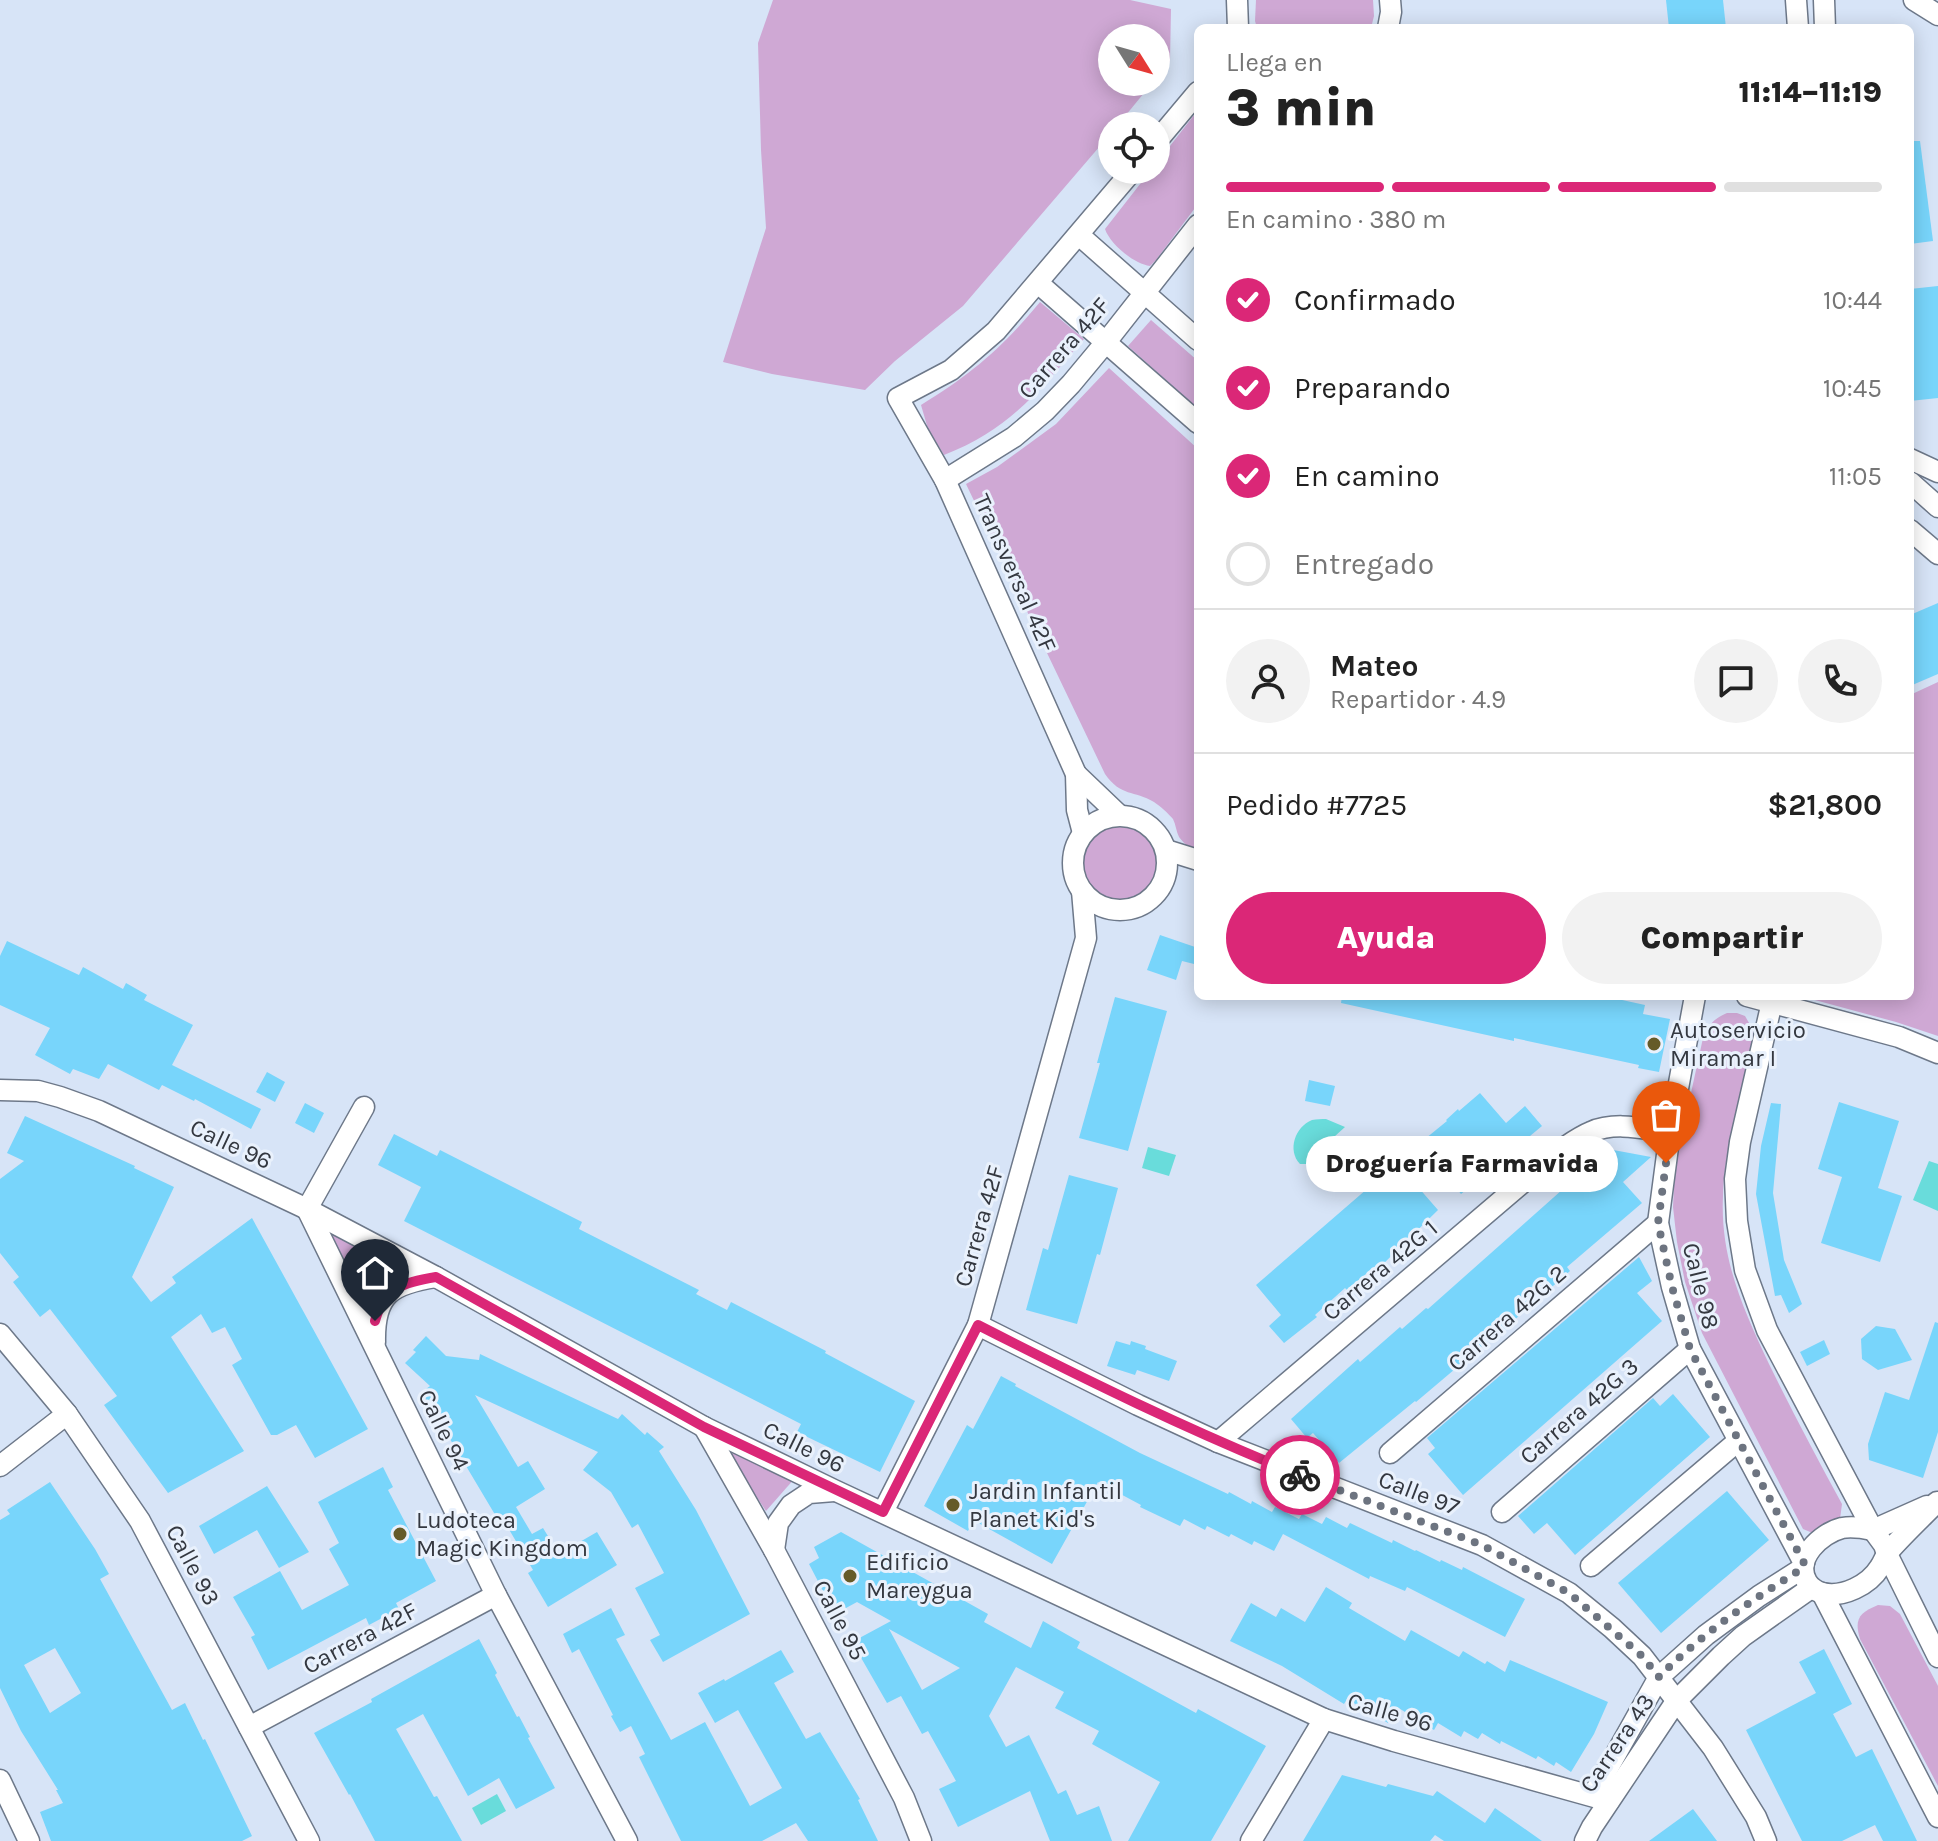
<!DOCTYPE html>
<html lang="es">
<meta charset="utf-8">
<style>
body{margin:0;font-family:Karla,sans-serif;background:#f2f2f2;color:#222;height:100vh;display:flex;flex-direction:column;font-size:30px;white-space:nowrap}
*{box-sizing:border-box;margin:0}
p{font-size:26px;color:#767676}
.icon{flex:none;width:44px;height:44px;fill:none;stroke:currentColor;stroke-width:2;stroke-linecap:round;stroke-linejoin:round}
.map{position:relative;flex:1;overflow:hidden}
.side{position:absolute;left:1194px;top:24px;width:720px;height:976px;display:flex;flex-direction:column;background:#fff;border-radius:12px;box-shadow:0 4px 20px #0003}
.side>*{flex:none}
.needle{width:52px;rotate:127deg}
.fabs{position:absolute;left:1098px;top:24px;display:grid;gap:16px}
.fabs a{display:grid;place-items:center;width:72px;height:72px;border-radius:50%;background:#fff;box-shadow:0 4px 20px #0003;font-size:40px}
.pin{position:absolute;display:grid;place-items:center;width:68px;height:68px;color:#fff;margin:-82px -34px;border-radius:50% 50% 50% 0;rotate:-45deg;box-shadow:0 0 8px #0007}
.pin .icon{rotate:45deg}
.courier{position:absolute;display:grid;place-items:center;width:80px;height:80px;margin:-40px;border:6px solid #db2777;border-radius:50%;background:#fff;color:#222;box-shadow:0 2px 10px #0007}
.bubble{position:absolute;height:56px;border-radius:28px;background:#fff;box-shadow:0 4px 20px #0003;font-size:26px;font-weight:800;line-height:56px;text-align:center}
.overview em{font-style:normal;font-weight:800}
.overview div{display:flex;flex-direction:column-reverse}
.overview{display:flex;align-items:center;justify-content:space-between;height:136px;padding:0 32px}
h1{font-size:52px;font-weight:800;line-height:60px}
.bar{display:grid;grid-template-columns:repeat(4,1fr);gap:12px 8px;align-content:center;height:96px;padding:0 32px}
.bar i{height:10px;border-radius:6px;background:#e0e0e0}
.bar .current{background:#db2777}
.bar p{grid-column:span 4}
.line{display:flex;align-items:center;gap:20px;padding:0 32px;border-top:2px solid #e0e0e0}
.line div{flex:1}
.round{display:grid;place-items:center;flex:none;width:84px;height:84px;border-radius:42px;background:#f2f2f2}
ol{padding:0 32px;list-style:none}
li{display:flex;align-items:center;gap:24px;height:88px}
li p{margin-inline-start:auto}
li .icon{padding:8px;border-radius:50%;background:#db2777;color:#fff;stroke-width:4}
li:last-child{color:#767676}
li i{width:44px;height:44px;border:4px solid #e0e0e0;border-radius:50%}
.action{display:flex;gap:16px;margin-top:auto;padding:16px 32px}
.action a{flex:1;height:92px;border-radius:48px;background:#db2777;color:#fff;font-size:32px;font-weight:800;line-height:92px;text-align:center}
.action a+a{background:#f2f2f2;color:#222}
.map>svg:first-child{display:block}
.green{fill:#cfa8d4}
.water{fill:#69dcdb}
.building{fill:#78d5fb;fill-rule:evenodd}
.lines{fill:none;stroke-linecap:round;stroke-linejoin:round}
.minor-casing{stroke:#6d7889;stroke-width:23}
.minor{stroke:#fff;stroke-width:20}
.done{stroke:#6d7480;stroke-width:8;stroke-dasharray:0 14.4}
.route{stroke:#db2777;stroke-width:10}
.poi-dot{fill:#655b28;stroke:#e9f1fc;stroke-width:3}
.labels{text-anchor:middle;stroke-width:6;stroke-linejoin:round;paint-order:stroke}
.street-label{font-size:24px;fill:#343840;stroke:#e9f1fc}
.poi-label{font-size:24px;fill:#343840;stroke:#e9f1fc;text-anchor:start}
</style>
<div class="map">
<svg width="1938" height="1841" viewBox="0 0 1938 1841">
<rect width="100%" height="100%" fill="#d7e4f7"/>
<g class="green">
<polygon points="773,0 1130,0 1171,9 1170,61 1156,78 1156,38 1112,38 1112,82 1153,82 1117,126 1112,126 1112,132 963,306 895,361 865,390 772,374 723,362 766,228 761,150 758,43"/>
<polygon points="1256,0 1373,0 1374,16 1371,28 1257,28 1255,21"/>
<path d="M 1198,110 L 1198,204 L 1156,260 L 1150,266 C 1134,264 1110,244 1105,229 L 1151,170 L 1156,170 L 1156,164 Z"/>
<path d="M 1040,302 L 1084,339 C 1039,391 1010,429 944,455 L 928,429 L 921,405 C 972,374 1003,347 1040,302 Z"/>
<polygon points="1151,320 1198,361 1198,409 1128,346"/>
<path d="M 1109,368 L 1198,449 L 1198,855 C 1192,849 1184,844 1179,837 C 1176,831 1176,825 1173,819 C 1168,813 1160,806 1154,802 C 1134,790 1121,797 1105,774 L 966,484 L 997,467 L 1056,424 Z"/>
<polygon points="1938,682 1938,1036 1896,1022 1800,996 1910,996 1910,695"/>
<circle cx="1119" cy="862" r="41"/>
<path d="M 1727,1013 L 1737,1013 L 1745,1016 L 1752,1028 L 1755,1041 C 1743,1089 1724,1146 1723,1196 C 1720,1259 1743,1308 1769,1364 C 1792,1411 1817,1458 1842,1504 L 1840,1519 L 1815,1534 L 1803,1529 L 1702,1333 L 1685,1282 L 1677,1242 L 1673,1207 L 1675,1166 L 1703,1038 C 1709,1025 1713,1019 1727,1013 Z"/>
<polygon points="328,1230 396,1268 367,1304"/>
<polygon points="724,1448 795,1478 766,1511"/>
<path d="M 1878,1605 L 1890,1606 L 1900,1614 L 1938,1686 L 1938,1786 L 1860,1639 C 1854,1619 1859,1613 1878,1605 Z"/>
</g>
<g class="water">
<path d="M 1326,1119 L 1345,1127 L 1324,1146 L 1309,1164 L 1300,1164 C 1287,1150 1295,1127 1312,1120 C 1317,1119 1321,1119 1326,1119 Z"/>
<polygon points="1148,1147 1176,1155 1169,1176 1142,1168"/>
<polygon points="1929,1161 1938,1164 1938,1211 1913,1200"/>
<polygon points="497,1794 506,1811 481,1825 472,1808"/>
</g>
<g class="building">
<polygon points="1666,0 1723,0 1726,28 1669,28"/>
<polygon points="1910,141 1920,141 1933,241 1910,244"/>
<polygon points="1938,286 1938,398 1910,401 1910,289"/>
<polygon points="1938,603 1938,674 1910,686 1910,615"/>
<polygon points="1160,935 1198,948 1198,965 1182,961 1176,980 1147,970"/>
<polygon points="7,941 79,975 83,967 123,989 126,983 147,995 144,1000 193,1025 172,1065 261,1109 251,1129 195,1099 194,1101 162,1085 159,1090 108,1064 99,1079 73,1069 70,1074 35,1055 50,1028 0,1005 0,956"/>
<polygon points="1342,996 1413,996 1430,1000 1430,996 1604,996 1645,1005 1643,1014 1670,1019 1659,1072 1638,1068 1639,1065 1514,1038 1514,1041 1341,1003"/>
<polygon points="1115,997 1167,1011 1128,1151 1079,1138 1100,1063 1097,1063"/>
<polygon points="267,1072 285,1082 275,1102 256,1092"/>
<polygon points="1309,1080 1335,1086 1330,1106 1305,1101"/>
<polygon points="1480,1093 1506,1123 1525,1106 1542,1126 1461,1194 1420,1143 1447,1121 1446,1120 1458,1109 1459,1111"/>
<polygon points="1839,1102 1899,1121 1878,1188 1902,1196 1880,1262 1821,1243 1842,1177 1818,1169"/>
<polygon points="305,1103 324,1113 314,1133 295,1123"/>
<polygon points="1771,1103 1781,1104 1773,1193 1784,1260 1802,1304 1789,1313 1781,1295 1775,1296 1756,1194 1761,1146"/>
<polygon points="25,1116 135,1166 134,1168 174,1187 132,1277 151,1302 176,1283 172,1277 252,1218 368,1429 315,1458 296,1425 277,1435 271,1435 232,1365 242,1359 225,1327 212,1333 201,1314 171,1337 244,1451 168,1493 104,1405 117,1396 50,1309 40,1317 13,1282 19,1277 0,1253 0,1179 24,1161 7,1153"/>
<polygon points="394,1134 437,1156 440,1150 582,1222 579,1229 699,1290 696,1294 727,1310 731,1302 826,1351 825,1353 915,1401 880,1472 797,1432 801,1424 404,1221 421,1187 378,1165"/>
<polygon points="1608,1149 1651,1157 1623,1182 1642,1203 1567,1267 1570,1271 1495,1337 1494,1336 1416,1402 1415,1401 1339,1463 1313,1433 1307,1438 1291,1419 1358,1359 1360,1362 1400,1327 1402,1329 1426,1308 1428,1309"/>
<polygon points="1397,1163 1438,1210 1376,1271 1373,1268 1347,1290 1345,1288 1315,1315 1317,1317 1284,1343 1269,1326 1281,1315 1256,1285"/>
<polygon points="1069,1175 1118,1188 1100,1255 1097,1254 1077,1324 1026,1310 1043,1248 1048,1250"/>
<polygon points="1639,1257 1652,1281 1637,1293 1662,1321 1463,1495 1428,1454 1435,1448 1427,1438"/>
<polygon points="1935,1322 1938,1323 1938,1432 1923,1478 1869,1460 1868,1444 1885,1392 1909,1400"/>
<polygon points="1876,1326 1895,1329 1912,1360 1878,1370 1862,1359 1861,1339"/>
<polygon points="426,1336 446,1356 479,1360 480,1354 618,1419 622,1414 645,1435 647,1432 664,1447 659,1451 696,1510 750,1614 663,1662 650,1640 660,1635 635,1588 664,1573 638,1524 632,1528 611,1492 583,1470 598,1452 475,1395 518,1467 528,1461 545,1489 516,1507 532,1534 543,1528 559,1554 597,1532 617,1565 548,1607 528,1573 533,1570 501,1516 497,1518 422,1392 430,1386 405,1363 416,1352 413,1350"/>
<polygon points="1824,1340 1830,1354 1807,1366 1800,1352"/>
<polygon points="1116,1341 1130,1345 1131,1341 1146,1346 1145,1349 1177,1361 1169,1381 1137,1370 1135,1375 1107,1366"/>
<polygon points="1001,1376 1016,1384 1015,1386 1140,1453 1228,1494 1229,1492 1251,1504 1252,1501 1272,1512 1275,1507 1299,1519 1302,1514 1322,1524 1326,1517 1347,1528 1350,1523 1392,1543 1393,1540 1415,1551 1416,1550 1440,1562 1441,1560 1462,1570 1463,1567 1525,1599 1505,1637 1407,1587 1405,1591 1370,1576 1369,1579 1283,1534 1274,1551 1254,1541 1252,1545 1231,1534 1229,1537 1207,1526 1205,1530 1184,1519 1180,1526 1140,1507 1141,1505 1098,1482 1052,1564 973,1520 968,1531 924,1506 967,1425 973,1429"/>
<polygon points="1673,1394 1710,1437 1575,1555 1547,1523 1534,1534 1518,1516 1653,1398 1660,1406"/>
<polygon points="383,1467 393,1487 388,1490 436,1581 396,1603 399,1609 369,1625 366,1618 268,1670 251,1637 255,1635 233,1597 280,1571 302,1610 349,1585 329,1549 339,1543 318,1502"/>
<path d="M 50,1482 L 95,1549 L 109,1574 L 100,1579 L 172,1710 L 185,1703 L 203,1740 L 205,1739 L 252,1836 L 242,1841 L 51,1841 L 40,1812 L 63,1803 L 56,1790 L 58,1790 L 21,1731 L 0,1688 L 0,1520 L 10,1514 L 7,1510 ZM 55,1648 L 81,1693 L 50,1713 L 24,1665 Z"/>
<polygon points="267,1486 309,1552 279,1568 257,1530 214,1554 199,1526"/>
<polygon points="1727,1491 1769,1540 1661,1633 1618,1583"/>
<path d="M 841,1532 L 988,1614 L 984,1622 L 1031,1648 L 1043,1621 L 1080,1642 L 1077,1648 L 1196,1713 L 1198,1709 L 1266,1746 L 1211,1841 L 1128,1841 L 1160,1782 L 1092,1744 L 1099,1731 L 1055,1708 L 1064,1692 L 1016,1667 L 989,1716 L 1006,1747 L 1029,1735 L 1058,1794 L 1066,1790 L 1077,1815 L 1099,1806 L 1112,1841 L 1050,1841 L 1030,1791 L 958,1827 L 939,1789 L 956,1781 L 928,1731 L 922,1734 L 901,1696 L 887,1703 L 852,1642 L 891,1621 L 857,1602 L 835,1614 L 809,1564 L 819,1558 L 814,1547 ZM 889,1629 L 960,1668 L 922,1690 Z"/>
<polygon points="1326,1587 1352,1603 1349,1608 1405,1641 1411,1630 1459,1657 1463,1651 1485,1664 1487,1661 1505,1672 1510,1660 1608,1702 1594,1734 1571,1772 1556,1762 1554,1766 1538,1756 1536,1759 1501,1741 1500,1744 1482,1733 1478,1739 1464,1731 1461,1737 1438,1723 1434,1730 1397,1707 1388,1723 1347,1699 1344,1704 1282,1666 1230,1641 1251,1603 1276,1617 1281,1608 1305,1622"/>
<polygon points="611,1608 625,1635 616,1639 671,1740 705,1722 750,1806 782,1788 738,1710 715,1723 698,1693 724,1679 725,1681 781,1650 794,1672 774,1683 806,1739 820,1732 860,1799 858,1800 878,1841 808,1841 796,1823 762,1841 681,1841 639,1757 645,1754 631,1726 620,1732 611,1716 613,1715 579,1649 572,1653 563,1634"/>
<polygon points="479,1639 497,1673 495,1675 517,1717 519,1716 530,1737 528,1738 555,1788 516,1809 499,1778 468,1796 423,1714 396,1729 434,1797 437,1796 462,1841 375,1841 350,1794 349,1795 314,1733 372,1702 371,1699"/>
<polygon points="1824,1649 1852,1704 1833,1714 1856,1757 1872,1749 1917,1841 1883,1841 1875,1825 1842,1841 1802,1841 1746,1730 1816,1693 1799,1662"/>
<polygon points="1342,1775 1386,1787 1388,1784 1433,1796 1437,1791 1485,1823 1495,1808 1542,1841 1444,1841 1435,1835 1430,1841 1303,1841"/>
<polygon points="1693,1809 1717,1841 1649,1841"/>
</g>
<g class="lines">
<g class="minor-casing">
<g id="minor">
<polyline points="1237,0 1238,28"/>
<polyline points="1796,0 1798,28"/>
<polyline points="1824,0 1825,28"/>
<polyline points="1914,0 1938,15"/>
<polyline points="1388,28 1391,12 1390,0"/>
<polyline points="1156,142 1198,92"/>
<polyline points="1079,235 1198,340"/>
<polyline points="1038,283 1198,423"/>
<polyline points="1910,459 1938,472"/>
<polyline points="945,480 1014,437 1045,411 1071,384 1106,342 1198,225"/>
<polyline points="1910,482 1938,507"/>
<polyline points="1910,530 1938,554"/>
<polyline points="1076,774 1119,815"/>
<circle cx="1120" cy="863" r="47"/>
<polyline points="1083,833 1077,810 1076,774 945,480 898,398 951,370 996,331 1133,170"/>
<polyline points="1166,850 1198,860"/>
<polyline points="1695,996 1670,1132 1658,1223 1672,1287 1690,1349 1804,1563"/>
<polyline points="1747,996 1899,1037 1938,1053"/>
<polyline points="1772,1002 1740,1142 1735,1179 1737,1221 1745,1270 1767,1330 1873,1530 1884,1545 1887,1554 1938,1657"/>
<polyline points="0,1090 38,1091 60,1097 99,1111 307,1209 436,1277 704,1427 834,1490 1324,1719 1394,1741 1609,1801"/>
<polyline points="307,1209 496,1595 627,1841"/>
<polyline points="307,1209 364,1107"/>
<polyline points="978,1325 1138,1405 1218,1442 1482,1545 1569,1593 1612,1628 1642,1656 1713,1748 1756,1817 1766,1841"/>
<polyline points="0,1334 67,1414 140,1521 309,1841"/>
<path d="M 375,1342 C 374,1294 391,1284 436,1277"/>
<polyline points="704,1427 774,1550 904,1798 921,1841"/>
<path d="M 1218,1442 L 1562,1149 C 1571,1143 1581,1136 1591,1132 C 1615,1121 1645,1129 1670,1132"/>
<polyline points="1390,1453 1658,1223"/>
<polyline points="0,1466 67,1414"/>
<polyline points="883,1512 978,1325 1086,938 1082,891"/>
<polyline points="1502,1512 1690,1349"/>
<path d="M 1873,1530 C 1863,1528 1853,1526 1842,1528 C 1821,1533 1793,1559 1807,1582 C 1810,1587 1816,1591 1822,1593 C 1843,1598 1869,1585 1880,1567 C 1884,1561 1885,1556 1889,1551 C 1904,1534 1921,1518 1937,1502"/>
<polyline points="1873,1530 1927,1506"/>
<polyline points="774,1550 778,1523 791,1505 809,1493 834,1491"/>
<polyline points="1591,1566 1738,1441"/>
<polyline points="1822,1593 1938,1817"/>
<polyline points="249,1727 496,1595"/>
<polyline points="0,1780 29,1841"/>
<polyline points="1593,1795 1659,1677 1706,1635 1759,1596 1803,1568"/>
<polyline points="1251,1841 1324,1719"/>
<polyline points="1585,1841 1592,1827 1677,1700 1721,1656 1743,1636 1811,1588"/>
</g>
</g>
<use href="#minor" class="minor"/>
</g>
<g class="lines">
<path class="done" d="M 1300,1475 L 1482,1545 L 1569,1593 L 1642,1656 L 1659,1677 C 1701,1634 1752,1600 1803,1568 L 1804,1563 L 1690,1349 L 1672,1287 L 1658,1223 L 1666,1163"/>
<path class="route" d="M 375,1321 C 384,1287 405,1282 436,1277 L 704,1427 L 883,1512 L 978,1325 C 1084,1379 1190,1431 1300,1475"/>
</g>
<g class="poi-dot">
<circle cx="1654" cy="1044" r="8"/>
<circle cx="953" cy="1505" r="8"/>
<circle cx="400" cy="1534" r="8"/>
<circle cx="850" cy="1576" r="8"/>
</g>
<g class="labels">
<g class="street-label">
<text transform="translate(1064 348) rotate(-49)" y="8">Carrera 42F</text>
<text transform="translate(1015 573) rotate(66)" y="8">Transversal 42F</text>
<text transform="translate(231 1144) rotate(25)" y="8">Calle 96</text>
<text transform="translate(979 1226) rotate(-74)" y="8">Carrera 42F</text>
<text transform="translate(1380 1270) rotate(-40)" y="8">Carrera 42G 1</text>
<text transform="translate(1701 1286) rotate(76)" y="8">Calle 98</text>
<text transform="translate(1507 1318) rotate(-41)" y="8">Carrera 42G 2</text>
<text transform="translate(1579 1411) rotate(-41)" y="8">Carrera 42G 3</text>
<text transform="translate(444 1430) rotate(64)" y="8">Calle 94</text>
<text transform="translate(804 1447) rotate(26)" y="8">Calle 96</text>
<text transform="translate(1419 1493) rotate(21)" y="8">Calle 97</text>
<text transform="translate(193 1565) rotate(62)" y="8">Calle 93</text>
<text transform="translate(840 1620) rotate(62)" y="8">Calle 95</text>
<text transform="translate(360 1638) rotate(-28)" y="8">Carrera 42F</text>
<text transform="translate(1390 1712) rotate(16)" y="8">Calle 96</text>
<text transform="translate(1617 1743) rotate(-56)" y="8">Carrera 43</text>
</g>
<g class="poi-label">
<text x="1670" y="1038">Autoservicio<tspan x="1670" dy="28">Miramar I</tspan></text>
<text x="969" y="1499">Jardin Infantil<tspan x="969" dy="28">Planet Kid's</tspan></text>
<text x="416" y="1528">Ludoteca<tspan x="416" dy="28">Magic Kingdom</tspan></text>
<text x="866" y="1570">Edificio<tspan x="866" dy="28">Mareygua</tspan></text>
</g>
</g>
</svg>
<div class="fabs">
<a><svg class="needle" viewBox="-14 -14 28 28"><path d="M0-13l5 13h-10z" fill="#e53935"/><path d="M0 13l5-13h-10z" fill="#767676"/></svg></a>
<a><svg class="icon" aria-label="locate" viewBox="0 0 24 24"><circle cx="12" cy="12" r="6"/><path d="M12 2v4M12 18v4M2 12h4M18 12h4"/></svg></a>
</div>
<div class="pin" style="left:1666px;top:1163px;background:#ea580c"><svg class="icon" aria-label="bag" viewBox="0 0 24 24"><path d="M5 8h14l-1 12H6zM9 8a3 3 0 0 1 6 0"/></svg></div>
<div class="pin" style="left:375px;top:1321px;background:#1f2937"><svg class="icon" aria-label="home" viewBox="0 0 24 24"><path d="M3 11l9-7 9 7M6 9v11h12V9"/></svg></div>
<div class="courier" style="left:1300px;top:1475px"><svg class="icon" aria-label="bike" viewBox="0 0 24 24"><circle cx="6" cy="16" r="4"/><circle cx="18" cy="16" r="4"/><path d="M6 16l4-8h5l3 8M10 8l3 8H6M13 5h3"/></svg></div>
<div class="bubble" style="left:1306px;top:1136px;width:312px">Droguería Farmavida</div>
<section class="side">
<div class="overview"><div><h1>3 min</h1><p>Llega en</p></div><em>11:14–11:19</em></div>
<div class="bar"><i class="current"></i><i class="current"></i><i class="current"></i><i></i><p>En camino · 380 m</p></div>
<ol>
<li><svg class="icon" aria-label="check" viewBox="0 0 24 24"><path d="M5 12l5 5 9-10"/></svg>Confirmado<p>10:44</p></li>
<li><svg class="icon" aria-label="check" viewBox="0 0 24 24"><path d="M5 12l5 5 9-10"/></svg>Preparando<p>10:45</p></li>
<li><svg class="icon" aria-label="check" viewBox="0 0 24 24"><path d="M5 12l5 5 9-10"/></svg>En camino<p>11:05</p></li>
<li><i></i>Entregado</li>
</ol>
<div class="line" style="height:144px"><a class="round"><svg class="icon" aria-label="person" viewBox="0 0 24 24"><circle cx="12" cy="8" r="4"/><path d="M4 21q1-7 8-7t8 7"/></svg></a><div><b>Mateo</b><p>Repartidor · 4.9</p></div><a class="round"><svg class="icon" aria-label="chat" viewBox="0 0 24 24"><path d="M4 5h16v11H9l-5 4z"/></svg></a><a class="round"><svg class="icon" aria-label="phone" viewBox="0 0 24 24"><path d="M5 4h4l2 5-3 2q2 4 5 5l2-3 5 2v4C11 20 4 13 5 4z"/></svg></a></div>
<div class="line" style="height:104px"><div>Pedido #7725</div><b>$21,800</b></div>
<div class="action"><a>Ayuda</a><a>Compartir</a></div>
</section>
</div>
